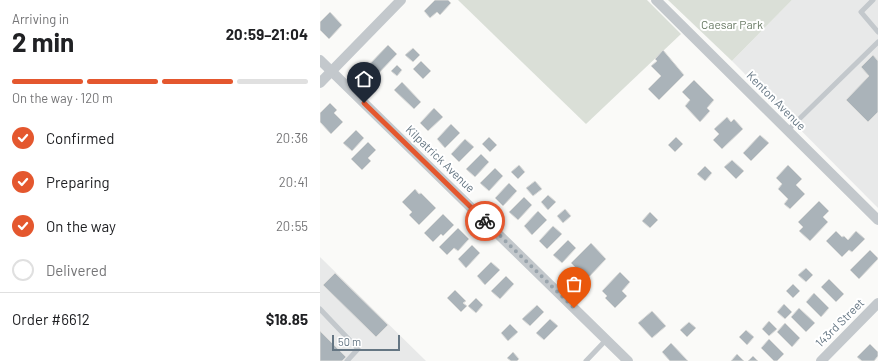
<!DOCTYPE html>
<meta charset="utf-8">
<style>
body{margin:0;font-family:Barlow,sans-serif;background:#f6f6f6;color:#202124;height:100vh;display:flex;flex-direction:column;font-size:15px;white-space:nowrap}
*{box-sizing:border-box;margin:0}
p{font-size:13px;color:#757577}
.icon{flex:none;width:22px;height:22px;fill:none;stroke:currentColor;stroke-width:2;stroke-linecap:round;stroke-linejoin:round}
.map{position:relative;flex:1;overflow:hidden}
.panel{display:flex;flex-direction:column;background:#fff;width:320px}
.panel>*{flex:none}
.scale{position:absolute;left:12px;bottom:10px;width:68px;box-sizing:border-box;padding-left:4px;border:2px solid #657683;border-top:0;font-size:11px;line-height:14px;white-space:nowrap;color:#657683;-webkit-text-stroke:3px #fff;paint-order:stroke}
.pin{position:absolute;display:grid;place-items:center;width:34px;height:34px;color:#fff;margin:-41px -17px;border-radius:50% 50% 50% 0;rotate:-45deg;box-shadow:0 0 4px #0007}
.pin .icon{rotate:45deg}
.courier{position:absolute;display:grid;place-items:center;width:40px;height:40px;margin:-20px;border:3px solid #e4572e;border-radius:50%;background:#fff;color:#222;box-shadow:0 1px 5px #0007}
.overview em{font-style:normal;font-weight:700}
.overview div{display:flex;flex-direction:column-reverse}
.overview{display:flex;align-items:center;justify-content:space-between;height:68px;padding:0 12px}
h1{font-size:26px;font-weight:700;line-height:30px}
.bar{display:grid;grid-template-columns:repeat(4,1fr);gap:6px 4px;align-content:center;height:48px;padding:0 12px}
.bar i{height:5px;border-radius:3px;background:#e0e0e0}
.bar .current{background:#e4572e}
.bar p{grid-column:span 4}
.line{display:flex;align-items:center;gap:10px;padding:0 12px;border-top:1px solid #e0e0e0}
.line div{flex:1}
ol{padding:0 12px;list-style:none}
li{display:flex;align-items:center;gap:12px;height:44px}
li p{margin-inline-start:auto}
li .icon{padding:4px;border-radius:50%;background:#e4572e;color:#fff;stroke-width:4}
li:last-child{color:#757577}
li i{width:22px;height:22px;border:2px solid #e0e0e0;border-radius:50%}
main{display:flex;flex:1;min-height:0}
.map>svg:first-child{display:block}
.built{fill:#e8e9e9}
.green{fill:#dadfd7}
.building{fill:#aab3b9;stroke:#dcdcda}
.lines{fill:none;stroke-linecap:round;stroke-linejoin:round}
.lane{stroke:#c3c8cc;stroke-width:5}
.street{stroke:#c3c8cc;stroke-width:10}
.done{stroke:#99a4ac;stroke-width:4;stroke-dasharray:0 7.2}
.route{stroke:#e4572e;stroke-width:5}
.labels{text-anchor:middle;stroke-width:4;stroke-linejoin:round;paint-order:stroke}
.park-label{font-size:12px;fill:#687a64;stroke:#fff}
.street-label{font-size:12px;fill:#657683;stroke:#fff}
</style>
<main>
<section class="panel">
<div class="overview"><div><h1>2 min</h1><p>Arriving in</p></div><em>20:59–21:04</em></div>
<div class="bar"><i class="current"></i><i class="current"></i><i class="current"></i><i></i><p>On the way · 120 m</p></div>
<ol>
<li><svg class="icon" aria-label="check" viewBox="0 0 24 24"><path d="M5 12l5 5 9-10"/></svg>Confirmed<p>20:36</p></li>
<li><svg class="icon" aria-label="check" viewBox="0 0 24 24"><path d="M5 12l5 5 9-10"/></svg>Preparing<p>20:41</p></li>
<li><svg class="icon" aria-label="check" viewBox="0 0 24 24"><path d="M5 12l5 5 9-10"/></svg>On the way<p>20:55</p></li>
<li><i></i>Delivered</li>
</ol>
<div class="line" style="height:52px"><div>Order #6612</div><b>$18.85</b></div>
</section>
<div class="map">
<svg width="558" height="361" viewBox="0 0 558 361">
<rect width="100%" height="100%" fill="#fafaf8"/>
<g class="built">
<polygon points="472,0 558,0 558,208 412,61"/>
<polygon points="0,257 106,361 0,361"/>
</g>
<g class="green">
<polygon points="138,0 327,0 361,34 266,124"/>
<polygon points="348,0 472,0 412,61"/>
</g>
<g class="building">
<polygon points="115,0 128,0 131,3 120,15 117,12 110,18 104,11"/>
<polygon points="10,12 22,25 9,39 0,30 0,22"/>
<polygon points="68,45 77,54 54,78 45,69"/>
<polygon points="93,48 100,55 93,62 85,55"/>
<polygon points="343,50 364,75 339,100 328,89 341,76 331,66 337,61 335,59"/>
<polygon points="553,55 558,61 558,112 548,122 526,100 549,76 541,67"/>
<polygon points="101,61 111,71 103,79 93,69"/>
<polygon points="77,65 82,70 77,76 71,71"/>
<polygon points="374,80 394,100 387,108 390,111 380,122 365,106 370,100 362,92"/>
<polygon points="82,82 101,102 94,109 74,90"/>
<polygon points="10,103 17,110 14,113 23,122 11,134 0,122 0,113"/>
<polygon points="114,108 123,117 108,131 100,123"/>
<polygon points="407,117 411,122 414,119 423,129 402,149 393,140 399,134 394,129"/>
<polygon points="131,124 140,133 125,148 117,139"/>
<polygon points="36,130 44,138 32,151 23,143"/>
<polygon points="440,135 449,143 431,161 423,153"/>
<polygon points="169,137 177,145 170,152 162,144"/>
<polygon points="356,137 363,144 355,152 348,145"/>
<polygon points="145,139 154,147 139,162 131,154"/>
<polygon points="48,142 56,150 48,158 51,161 42,170 31,159"/>
<polygon points="161,154 169,162 155,177 146,169"/>
<polygon points="412,160 424,171 416,179 404,167"/>
<polygon points="199,165 205,172 198,179 191,172"/>
<polygon points="468,165 482,179 476,185 485,194 470,209 464,204 468,199 458,189 462,184 456,178"/>
<polygon points="385,166 392,173 385,181 377,174"/>
<polygon points="175,168 183,176 169,191 160,183"/>
<polygon points="215,181 222,189 213,196 206,188"/>
<polygon points="189,183 197,191 183,206 175,198"/>
<polygon points="95,189 99,194 101,193 116,208 99,225 89,215 92,212 82,202"/>
<polygon points="228,195 236,202 228,210 221,202"/>
<polygon points="204,197 212,205 198,220 189,212"/>
<polygon points="499,201 509,211 503,217 508,222 490,241 479,231 483,227 478,222"/>
<polygon points="245,209 251,216 243,223 237,216"/>
<polygon points="218,211 227,220 212,235 204,226"/>
<polygon points="330,212 338,220 330,228 322,221"/>
<polygon points="123,214 134,225 123,236 121,234 113,242 104,233"/>
<polygon points="233,226 242,234 227,249 219,241"/>
<polygon points="138,228 149,239 138,251 134,248 127,255 119,247"/>
<polygon points="516,231 522,237 524,236 528,240 536,231 545,239 532,252 529,250 522,257 506,241"/>
<polygon points="248,240 256,248 242,263 233,255"/>
<polygon points="271,243 286,259 267,279 251,263"/>
<polygon points="152,245 160,253 146,268 138,259"/>
<polygon points="550,250 558,258 558,259 539,279 530,270"/>
<polygon points="171,262 180,270 165,285 157,276"/>
<polygon points="486,268 493,275 486,282 478,275"/>
<polygon points="300,272 310,282 302,291 307,296 295,308 285,298 287,296 282,291"/>
<polygon points="15,273 68,325 56,337 3,285"/>
<polygon points="186,276 194,284 180,299 171,291"/>
<polygon points="509,279 524,294 516,302 501,287"/>
<polygon points="473,284 480,291 473,298 466,291"/>
<polygon points="135,290 146,301 143,303 147,306 141,312 127,298"/>
<polygon points="494,293 509,308 501,317 486,302"/>
<polygon points="156,298 163,305 156,313 148,306"/>
<polygon points="464,304 472,312 465,319 457,312"/>
<polygon points="217,305 224,312 210,326 202,319"/>
<polygon points="479,308 495,323 486,332 471,317"/>
<polygon points="332,311 346,326 332,338 318,323"/>
<polygon points="230,319 238,326 224,340 216,333"/>
<polygon points="449,321 457,329 449,336 442,329"/>
<polygon points="369,322 376,328 367,337 360,330"/>
<polygon points="465,323 480,338 472,347 457,332"/>
<polygon points="190,324 198,332 188,341 181,333"/>
<polygon points="426,330 434,337 427,345 419,337"/>
<polygon points="0,331 26,357 22,361 0,361"/>
<polygon points="449,339 464,354 457,361 454,361 441,348"/>
<polygon points="351,343 368,361 350,361 342,352"/>
<polygon points="550,344 558,352 558,356 554,361 542,361 537,357"/>
<polygon points="193,352 199,359 197,361 191,361 187,358"/>
<polygon points="417,354 424,361 411,361"/>
<polygon points="433,356 438,361 428,361"/>
</g>
<g class="lines">
<g class="lane">
<polyline points="553,0 541,12 558,32"/>
<polyline points="468,130 558,42"/>
<polyline points="0,309 38,349 27,361"/>
<polyline points="266,361 286,340"/>
</g>
<g class="street">
<polyline points="336,0 558,220"/>
<polyline points="0,60 308,361"/>
<polyline points="0,83 81,0"/>
<polyline points="501,361 558,303"/>
</g>
</g>
<g class="lines">
<polyline class="done" points="165,221 254,308"/>
<polyline class="route" points="44,103 165,221"/>
</g>
<g class="labels">
<g class="park-label">
<text x="412" y="29">Caesar Park</text>
</g>
<g class="street-label">
<text transform="translate(456 101) rotate(45)" y="4">Kenton Avenue</text>
<text transform="translate(120 159) rotate(44)" y="4">Kilpatrick Avenue</text>
<text transform="translate(520 323) rotate(-45)" y="4">143rd Street</text>
</g>
</g>
</svg>
<div class="scale">50 m</div>
<div class="pin" style="left:254px;top:308px;background:#ea580c"><svg class="icon" aria-label="bag" viewBox="0 0 24 24"><path d="M5 8h14l-1 12H6zM9 8a3 3 0 0 1 6 0"/></svg></div>
<div class="pin" style="left:44px;top:103px;background:#1f2937"><svg class="icon" aria-label="home" viewBox="0 0 24 24"><path d="M3 11l9-7 9 7M6 9v11h12V9"/></svg></div>
<div class="courier" style="left:165px;top:221px"><svg class="icon" aria-label="bike" viewBox="0 0 24 24"><circle cx="6" cy="16" r="4"/><circle cx="18" cy="16" r="4"/><path d="M6 16l4-8h5l3 8M10 8l3 8H6M13 5h3"/></svg></div>
</div>
</main>
